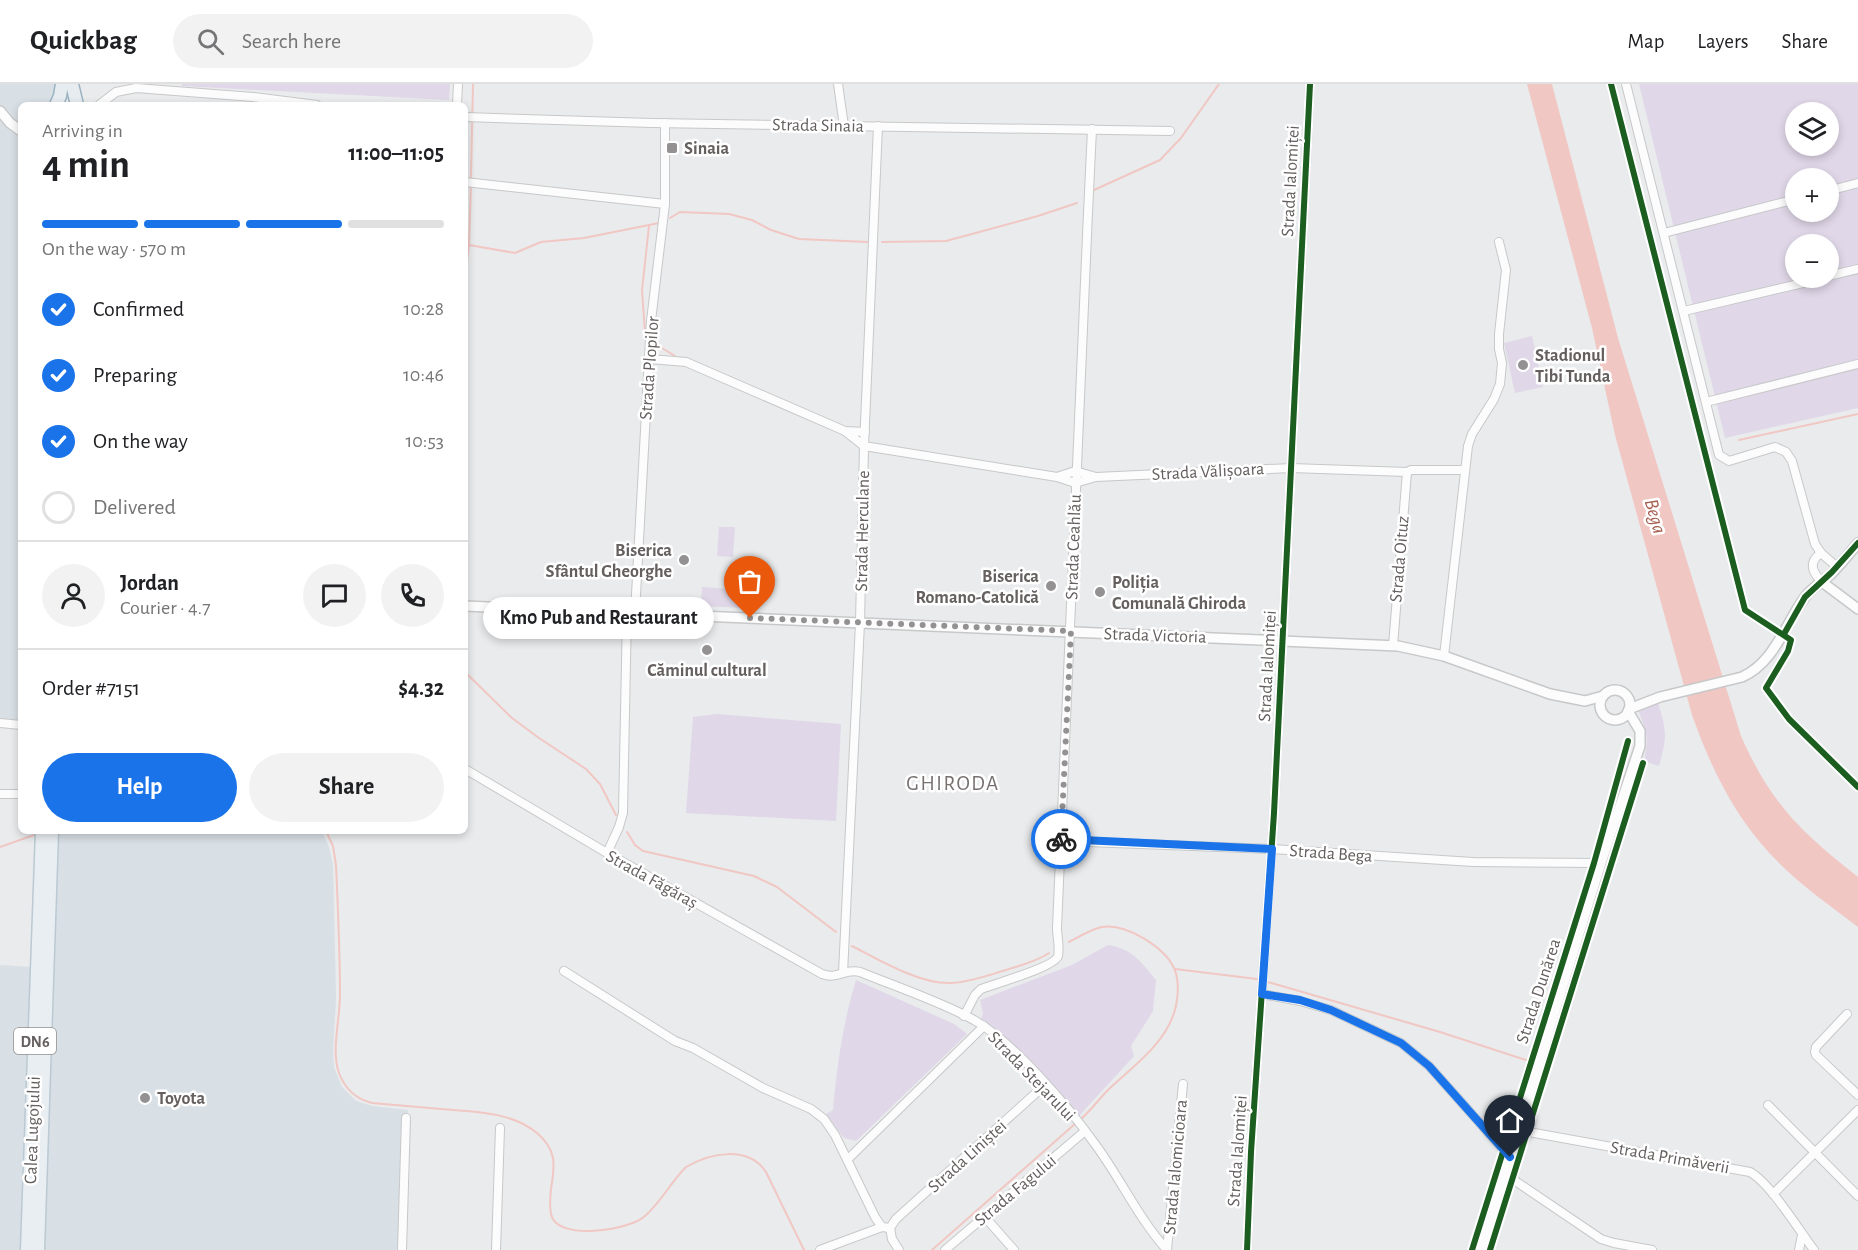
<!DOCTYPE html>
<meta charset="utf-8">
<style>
body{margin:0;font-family:"Alegreya Sans",sans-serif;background:#f2f2f2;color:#202124;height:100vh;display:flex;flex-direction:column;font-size:22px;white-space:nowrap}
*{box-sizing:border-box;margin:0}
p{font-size:20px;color:#757577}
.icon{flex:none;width:33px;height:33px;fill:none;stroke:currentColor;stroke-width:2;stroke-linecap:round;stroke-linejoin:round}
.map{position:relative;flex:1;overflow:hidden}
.sheet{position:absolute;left:18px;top:18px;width:450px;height:732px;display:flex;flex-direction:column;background:#fff;border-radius:9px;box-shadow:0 3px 9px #0003}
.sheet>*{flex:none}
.buttons{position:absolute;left:1785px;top:18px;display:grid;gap:12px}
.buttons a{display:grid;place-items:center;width:54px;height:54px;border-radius:50%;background:#fff;box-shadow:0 3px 9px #0003;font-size:30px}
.pin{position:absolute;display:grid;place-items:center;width:51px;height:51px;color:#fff;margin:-62px -26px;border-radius:50% 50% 50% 0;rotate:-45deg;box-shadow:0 0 6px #0007}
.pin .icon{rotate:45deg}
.courier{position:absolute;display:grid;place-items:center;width:60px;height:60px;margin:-30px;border:4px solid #1a73e8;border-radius:50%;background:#fff;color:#222;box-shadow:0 2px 8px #0007}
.bubble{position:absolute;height:42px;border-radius:21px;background:#fff;box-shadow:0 3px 9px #0003;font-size:20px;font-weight:600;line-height:42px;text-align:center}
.headline em{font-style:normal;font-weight:600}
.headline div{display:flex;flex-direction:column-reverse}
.headline{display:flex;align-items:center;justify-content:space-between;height:102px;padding:0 24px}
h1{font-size:39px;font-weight:600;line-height:45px}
.bar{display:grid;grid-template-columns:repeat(4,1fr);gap:9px 6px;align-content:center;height:72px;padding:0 24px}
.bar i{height:8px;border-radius:4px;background:#e0e0e0}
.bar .active{background:#1a73e8}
.bar p{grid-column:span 4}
.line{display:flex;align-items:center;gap:15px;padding:0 24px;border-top:2px solid #e0e0e0}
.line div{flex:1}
.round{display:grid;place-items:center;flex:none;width:63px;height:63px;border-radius:32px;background:#f2f2f2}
ol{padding:0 24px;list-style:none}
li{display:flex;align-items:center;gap:18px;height:66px}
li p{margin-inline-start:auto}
li .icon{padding:6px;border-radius:50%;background:#1a73e8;color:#fff;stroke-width:4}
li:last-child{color:#757577}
li i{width:33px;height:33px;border:3px solid #e0e0e0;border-radius:50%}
.primary-button{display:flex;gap:12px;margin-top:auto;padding:12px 24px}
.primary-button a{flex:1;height:69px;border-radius:36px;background:#1a73e8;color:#fff;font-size:24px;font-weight:600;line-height:69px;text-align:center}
.primary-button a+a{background:#f2f2f2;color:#202124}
header{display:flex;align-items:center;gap:36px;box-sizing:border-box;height:84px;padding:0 30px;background:#fff;border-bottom:2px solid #e0e0e0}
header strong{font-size:28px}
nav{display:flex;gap:33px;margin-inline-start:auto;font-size:21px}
.search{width:420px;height:54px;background:#f2f2f2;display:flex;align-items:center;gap:15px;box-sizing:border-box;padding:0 21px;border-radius:33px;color:#757577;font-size:22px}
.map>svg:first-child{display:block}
.commercial{fill:#d8dfe5}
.green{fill:#e0d7e8;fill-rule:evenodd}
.water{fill:#f1c7c3}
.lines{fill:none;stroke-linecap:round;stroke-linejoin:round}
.stream{stroke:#f1c7c3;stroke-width:2}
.minor-casing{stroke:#c7c8c9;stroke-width:10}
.tertiary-casing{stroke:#c7c8c9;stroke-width:12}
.primary-casing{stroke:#bac9d2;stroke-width:15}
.trunk-casing{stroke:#9ab3c1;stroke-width:15}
.minor{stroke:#fcfcfc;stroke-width:8}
.tertiary{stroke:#fcfcfc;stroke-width:9}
.primary{stroke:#e9eef2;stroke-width:12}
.trunk{stroke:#e6ecf0;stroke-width:12}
.cycleway-casing{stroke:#fff;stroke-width:10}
.cycleway{stroke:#1b5e20;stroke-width:6}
.done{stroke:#939191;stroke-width:6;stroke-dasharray:0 10.8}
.route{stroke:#1a73e8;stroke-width:8}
.poi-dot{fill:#939191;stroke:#fff;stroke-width:2}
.labels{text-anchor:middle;stroke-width:5;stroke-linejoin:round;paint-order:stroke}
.shield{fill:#fff;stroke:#93908f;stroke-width:1.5}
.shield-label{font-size:16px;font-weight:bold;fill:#65605f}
.street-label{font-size:18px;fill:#65605f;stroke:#fff}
.poi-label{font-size:18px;font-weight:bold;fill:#65605f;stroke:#fff;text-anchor:start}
.water-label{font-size:20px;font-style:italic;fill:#a65e4f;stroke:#fff}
.quarter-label{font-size:21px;letter-spacing:1.5px;fill:#777170;stroke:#fff}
</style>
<header>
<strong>Quickbag</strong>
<div class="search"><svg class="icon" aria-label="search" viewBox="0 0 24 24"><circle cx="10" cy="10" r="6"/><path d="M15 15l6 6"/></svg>Search here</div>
<nav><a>Map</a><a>Layers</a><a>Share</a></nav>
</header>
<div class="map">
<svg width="1858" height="1166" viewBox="0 0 1858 1166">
<rect width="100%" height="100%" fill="#e9ebed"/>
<g class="commercial">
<polygon points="0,0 62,0 56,21 21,21 21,643 0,641"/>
<polygon points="58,747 322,747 329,763 333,781 336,914 333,967 334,983 342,1003 356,1017 372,1022 408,1026 403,1166 0,1166 0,881 47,884 53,750"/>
</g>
<g class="green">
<polygon points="182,0 450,0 449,16 182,2"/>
<path d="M 1639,0 L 1858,0 L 1858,324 L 1725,354 ZM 1796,28 L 1828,28 L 1828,62 L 1796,62 ZM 1796,94 L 1828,94 L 1828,128 L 1796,128 ZM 1796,160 L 1828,160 L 1828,194 L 1796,194 Z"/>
<polygon points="1532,252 1543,303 1515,309 1504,259"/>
<polygon points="719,443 735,443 733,473 717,472"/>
<polygon points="702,503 747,506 745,524 701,522"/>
<path d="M 1658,619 C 1667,647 1667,654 1659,682 L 1644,677 C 1649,654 1647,648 1638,626 Z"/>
<polygon points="717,630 841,640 836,737 686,729 693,633"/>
<path d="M 1108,861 C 1133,865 1141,878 1156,896 L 1153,927 L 1131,962 L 1134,972 L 1078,1033 L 980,937 L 983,930 L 980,916 L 1072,881 Z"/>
<path d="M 856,896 L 954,940 L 967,950 L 856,1057 L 844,1054 L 826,1030 L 833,1026 C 837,981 843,939 856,896 Z"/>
</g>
<path class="water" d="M 1527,0 L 1552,0 L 1618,254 L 1741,652 C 1771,720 1801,748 1858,793 L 1858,843 C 1832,823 1803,803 1780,780 C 1737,738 1712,687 1692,631 L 1615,351 L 1592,244 Z"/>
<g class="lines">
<g class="stream">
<polyline points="471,95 473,0"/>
<polyline points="1094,106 1160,76 1181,54 1219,0"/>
<polyline points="670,134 680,128 729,130 752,136 771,146 799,155 868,158"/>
<polyline points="882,158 946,157 1038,132 1077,119"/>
<polyline points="469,161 471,101"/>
<polyline points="465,191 469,161 515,169 541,158 584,154 659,139"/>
<polyline points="645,249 642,206 649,142"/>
<polyline points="657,261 675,272"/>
<polyline points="1739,356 1858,330"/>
<polyline points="465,588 512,634 539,654 586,685 600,700 616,731"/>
<path d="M 326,747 L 333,762 L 336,781 C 338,824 340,868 340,911 C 340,936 331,966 339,989 C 345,1005 356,1015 372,1019 C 395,1021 418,1023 441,1025 C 473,1028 510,1027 537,1049 C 568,1075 545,1099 551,1130 C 556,1158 631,1146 645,1132 C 661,1118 671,1098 686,1083 C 710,1069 748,1061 766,1088 L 804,1166"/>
<polyline points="627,748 635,761 643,767 754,792 777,803 836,848"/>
<polyline points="0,763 34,751"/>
<path d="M 1069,858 C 1079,853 1091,845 1102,843 C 1126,839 1164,863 1174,884 C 1180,897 1178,917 1174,929 C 1163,963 1129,985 1105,1009 C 1097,1018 1090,1027 1080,1036"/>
<path d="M 852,862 C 879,876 921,901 952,899 C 970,898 989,891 1006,886 C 1021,881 1036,878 1049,869"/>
<polyline points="1175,885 1257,895 1275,900 1440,948 1526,976"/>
<polyline points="932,1166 1076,1039"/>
</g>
<g class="minor-casing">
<g id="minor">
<polyline points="838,0 844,42"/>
<polyline points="1626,0 1719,371 1729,377 1775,363 1786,368 1792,377 1815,460 1821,469 1837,483"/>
<polyline points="99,21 116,8 136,4 253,13 317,21"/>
<polyline points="457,21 458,0"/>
<polyline points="465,33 652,39 1170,47"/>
<polyline points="465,98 665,120"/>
<polyline points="1828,107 1858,99"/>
<polyline points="1664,149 1796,115"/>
<polyline points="1828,192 1858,185"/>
<polyline points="1684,227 1824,194"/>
<polyline points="650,275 686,278 845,347"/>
<polyline points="1706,318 1858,280"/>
<polyline points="865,348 845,347 864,362 1057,393 1075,399 1096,393 1075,387 1057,393"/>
<polyline points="1096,393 1291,384 1407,388 1411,386 1464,386"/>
<path d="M 1821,469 C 1808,478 1812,488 1822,498"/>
<polyline points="635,529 651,237 665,120 665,39"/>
<polyline points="1393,562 1407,388"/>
<polyline points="1444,572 1468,362 1472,350 1494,315 1500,300 1502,279 1499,265 1499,250 1506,186 1499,158"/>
<polyline points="0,639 21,641"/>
<path d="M 465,685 L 607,769 L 822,890 C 838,896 844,884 860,888 C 897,903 939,917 974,936 C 1014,959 1068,1022 1095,1060 C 1121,1095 1138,1134 1167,1166"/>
<polyline points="0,710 21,710"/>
<polyline points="1061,757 1272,765 1473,778 1601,779"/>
<polyline points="607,769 619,743 623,729 627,528"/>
<polyline points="564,887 675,957 693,964 763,1004 811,1025 824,1035 835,1051 875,1133 882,1143 890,1144"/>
<polyline points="843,889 860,539 864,362 878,42"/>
<polyline points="1262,910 1300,917 1331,926 1401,959 1429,982 1510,1073"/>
<polyline points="1847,930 1816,963 1815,968 1816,971 1858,1011"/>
<path d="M 964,932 L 975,911 L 981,905 C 994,900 1055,883 1058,872 C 1060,864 1057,852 1057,844 C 1069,577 1079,311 1092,45"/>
<polyline points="1768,1021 1858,1112"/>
<path d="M 1518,1046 L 1750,1088 C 1770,1099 1799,1146 1814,1166"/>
<polyline points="848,1075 984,942"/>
<polyline points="1505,1090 1601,1155 1614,1159 1652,1166"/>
<polyline points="1773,1110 1858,1026"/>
<polyline points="984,1132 1014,1166"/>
<polyline points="890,1144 896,1135 1046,1000"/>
<polyline points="890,1144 892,1155 899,1166"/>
<polyline points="402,1166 406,1034"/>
<polyline points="496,1166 500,1044"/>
<polyline points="820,1166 882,1143"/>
<polyline points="945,1166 1085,1047"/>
<polyline points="1167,1166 1183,1000"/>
<polyline points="1247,1166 1251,1068 1274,729 1310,0"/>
<polyline points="1799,1166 1802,1151"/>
</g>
</g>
<g class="tertiary-casing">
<g id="tertiary">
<polyline points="0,27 10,39 21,47"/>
<polyline points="1822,498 1858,525"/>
<polyline points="465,522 1398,562 1444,572 1550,610 1585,617 1603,612"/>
<circle cx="1615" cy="621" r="15"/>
<path d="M 1629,625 L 1660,613 L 1742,593 C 1775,578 1785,540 1805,513 C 1812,504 1822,498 1830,491 C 1840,481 1849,470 1858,459"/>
<polyline points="1481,1166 1601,779 1640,662 1640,647 1628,627"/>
</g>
</g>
<g class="primary-casing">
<g id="primary">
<polyline points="27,1166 42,747"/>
<polyline points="38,1166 52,747"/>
</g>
</g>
<g class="trunk-casing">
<g id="trunk">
<polyline points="72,0 77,21"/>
<polyline points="56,21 60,12 62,0"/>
</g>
</g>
<use href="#minor" class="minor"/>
<use href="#tertiary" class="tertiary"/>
<use href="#primary" class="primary"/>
<use href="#trunk" class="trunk"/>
<g class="cycleway-casing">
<g id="cycleway">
<polyline points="1611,0 1745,526 1791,556 1788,567 1766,604 1789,635 1858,703"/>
<polyline points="1784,550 1805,513 1832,488 1858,459"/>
<polyline points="1247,1166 1251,1068 1274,729 1310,0"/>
<polyline points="1472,1166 1594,779 1628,657"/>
<polyline points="1490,1166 1643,679"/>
</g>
</g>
<use href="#cycleway" class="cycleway"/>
</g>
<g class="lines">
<polyline class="done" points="750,534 1071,547 1061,755"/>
<polyline class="route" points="1061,755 1272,765 1262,910 1300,916 1331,926 1401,959 1429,982 1510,1073"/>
</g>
<g class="poi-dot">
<rect x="666" y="58" width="12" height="12" rx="3"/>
<circle cx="1523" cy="281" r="6"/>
<circle cx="684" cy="476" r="6"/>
<circle cx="1051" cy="502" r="6"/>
<circle cx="1100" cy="508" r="6"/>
<circle cx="707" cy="566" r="6"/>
<circle cx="145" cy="1014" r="6"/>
</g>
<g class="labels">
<rect class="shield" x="14" y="944" width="42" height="26" rx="4.5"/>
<g class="shield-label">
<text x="35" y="963">DN6</text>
</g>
<g class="street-label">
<text transform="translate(818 41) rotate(1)" y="6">Strada Sinaia</text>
<text transform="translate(1290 97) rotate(-87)" y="6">Strada Ialomiței</text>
<text transform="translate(649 284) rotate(-86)" y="6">Strada Plopilor</text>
<text transform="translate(1208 387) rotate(-3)" y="6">Strada Vălișoara</text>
<text transform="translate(862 447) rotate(-89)" y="6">Strada Herculane</text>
<text transform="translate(1073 463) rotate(-88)" y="6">Strada Ceahlău</text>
<text transform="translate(1399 475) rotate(-85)" y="6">Strada Oituz</text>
<text transform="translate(1155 551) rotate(2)" y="6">Strada Victoria</text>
<text transform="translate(1267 582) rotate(-87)" y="6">Strada Ialomiței</text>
<text transform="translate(1331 769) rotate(4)" y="6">Strada Bega</text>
<text transform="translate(652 795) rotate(29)" y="6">Strada Făgăraș</text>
<text transform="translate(1538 907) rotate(-72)" y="6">Strada Dunărea</text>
<text transform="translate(1032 992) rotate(46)" y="6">Strada Stejarului</text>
<text transform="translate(32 1046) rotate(-88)" y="6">Calea Lugojului</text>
<text transform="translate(1237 1067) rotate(-86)" y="6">Strada Ialomiței</text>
<text transform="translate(967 1072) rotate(-42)" y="6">Strada Liniștei</text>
<text transform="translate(1670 1073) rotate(10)" y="6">Strada Primăverii</text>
<text transform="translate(1175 1083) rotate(-85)" y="6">Strada Ialomicioara</text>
<text transform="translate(1015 1106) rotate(-40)" y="6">Strada Fagului</text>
</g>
<g class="poi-label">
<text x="684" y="70">Sinaia</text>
<text x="1535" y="277">Stadionul<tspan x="1535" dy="21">Tibi Tunda</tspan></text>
<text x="672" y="472" text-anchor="end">Biserica<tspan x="672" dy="21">Sfântul Gheorghe</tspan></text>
<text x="1039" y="498" text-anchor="end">Biserica<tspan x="1039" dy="21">Romano-Catolică</tspan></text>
<text x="1112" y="504">Poliția<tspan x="1112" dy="21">Comunală Ghiroda</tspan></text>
<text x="707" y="592" text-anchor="middle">Căminul cultural</text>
<text x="157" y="1020">Toyota</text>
</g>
<g class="water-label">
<text transform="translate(1656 432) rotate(74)" y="7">Bega</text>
</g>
<g class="quarter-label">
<text x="953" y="706">GHIRODA</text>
</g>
</g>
</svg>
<div class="buttons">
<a><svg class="icon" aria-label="layers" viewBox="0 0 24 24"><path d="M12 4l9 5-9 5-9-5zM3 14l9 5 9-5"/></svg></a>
<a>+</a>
<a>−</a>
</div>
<div class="pin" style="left:750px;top:534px;background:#ea580c"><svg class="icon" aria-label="bag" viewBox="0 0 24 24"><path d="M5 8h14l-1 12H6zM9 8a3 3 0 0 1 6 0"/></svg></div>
<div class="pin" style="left:1510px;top:1073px;background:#1f2937"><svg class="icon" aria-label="home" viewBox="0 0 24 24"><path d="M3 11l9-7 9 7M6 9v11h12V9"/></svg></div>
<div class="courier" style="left:1061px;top:755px"><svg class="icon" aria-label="bike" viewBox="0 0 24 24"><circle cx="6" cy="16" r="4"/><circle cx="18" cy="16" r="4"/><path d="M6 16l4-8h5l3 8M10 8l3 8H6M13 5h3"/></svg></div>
<div class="bubble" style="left:483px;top:513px;width:231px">Km0 Pub and Restaurant</div>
<section class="sheet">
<div class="headline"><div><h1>4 min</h1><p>Arriving in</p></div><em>11:00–11:05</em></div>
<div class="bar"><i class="active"></i><i class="active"></i><i class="active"></i><i></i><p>On the way · 570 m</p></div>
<ol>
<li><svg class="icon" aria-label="check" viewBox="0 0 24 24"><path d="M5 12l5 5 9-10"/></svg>Confirmed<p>10:28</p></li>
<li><svg class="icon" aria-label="check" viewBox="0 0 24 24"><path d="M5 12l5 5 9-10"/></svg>Preparing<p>10:46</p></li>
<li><svg class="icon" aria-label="check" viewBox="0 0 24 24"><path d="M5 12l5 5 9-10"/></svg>On the way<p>10:53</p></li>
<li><i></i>Delivered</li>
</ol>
<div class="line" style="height:108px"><a class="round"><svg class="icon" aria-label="person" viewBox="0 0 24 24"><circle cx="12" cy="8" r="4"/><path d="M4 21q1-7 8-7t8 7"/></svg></a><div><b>Jordan</b><p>Courier · 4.7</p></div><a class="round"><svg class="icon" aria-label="chat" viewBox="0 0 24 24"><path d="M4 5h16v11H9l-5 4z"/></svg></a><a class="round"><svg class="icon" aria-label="phone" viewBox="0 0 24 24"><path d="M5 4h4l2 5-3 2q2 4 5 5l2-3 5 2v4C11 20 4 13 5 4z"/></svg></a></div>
<div class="line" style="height:78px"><div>Order #7151</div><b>$4.32</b></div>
<div class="primary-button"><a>Help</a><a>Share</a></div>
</section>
</div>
